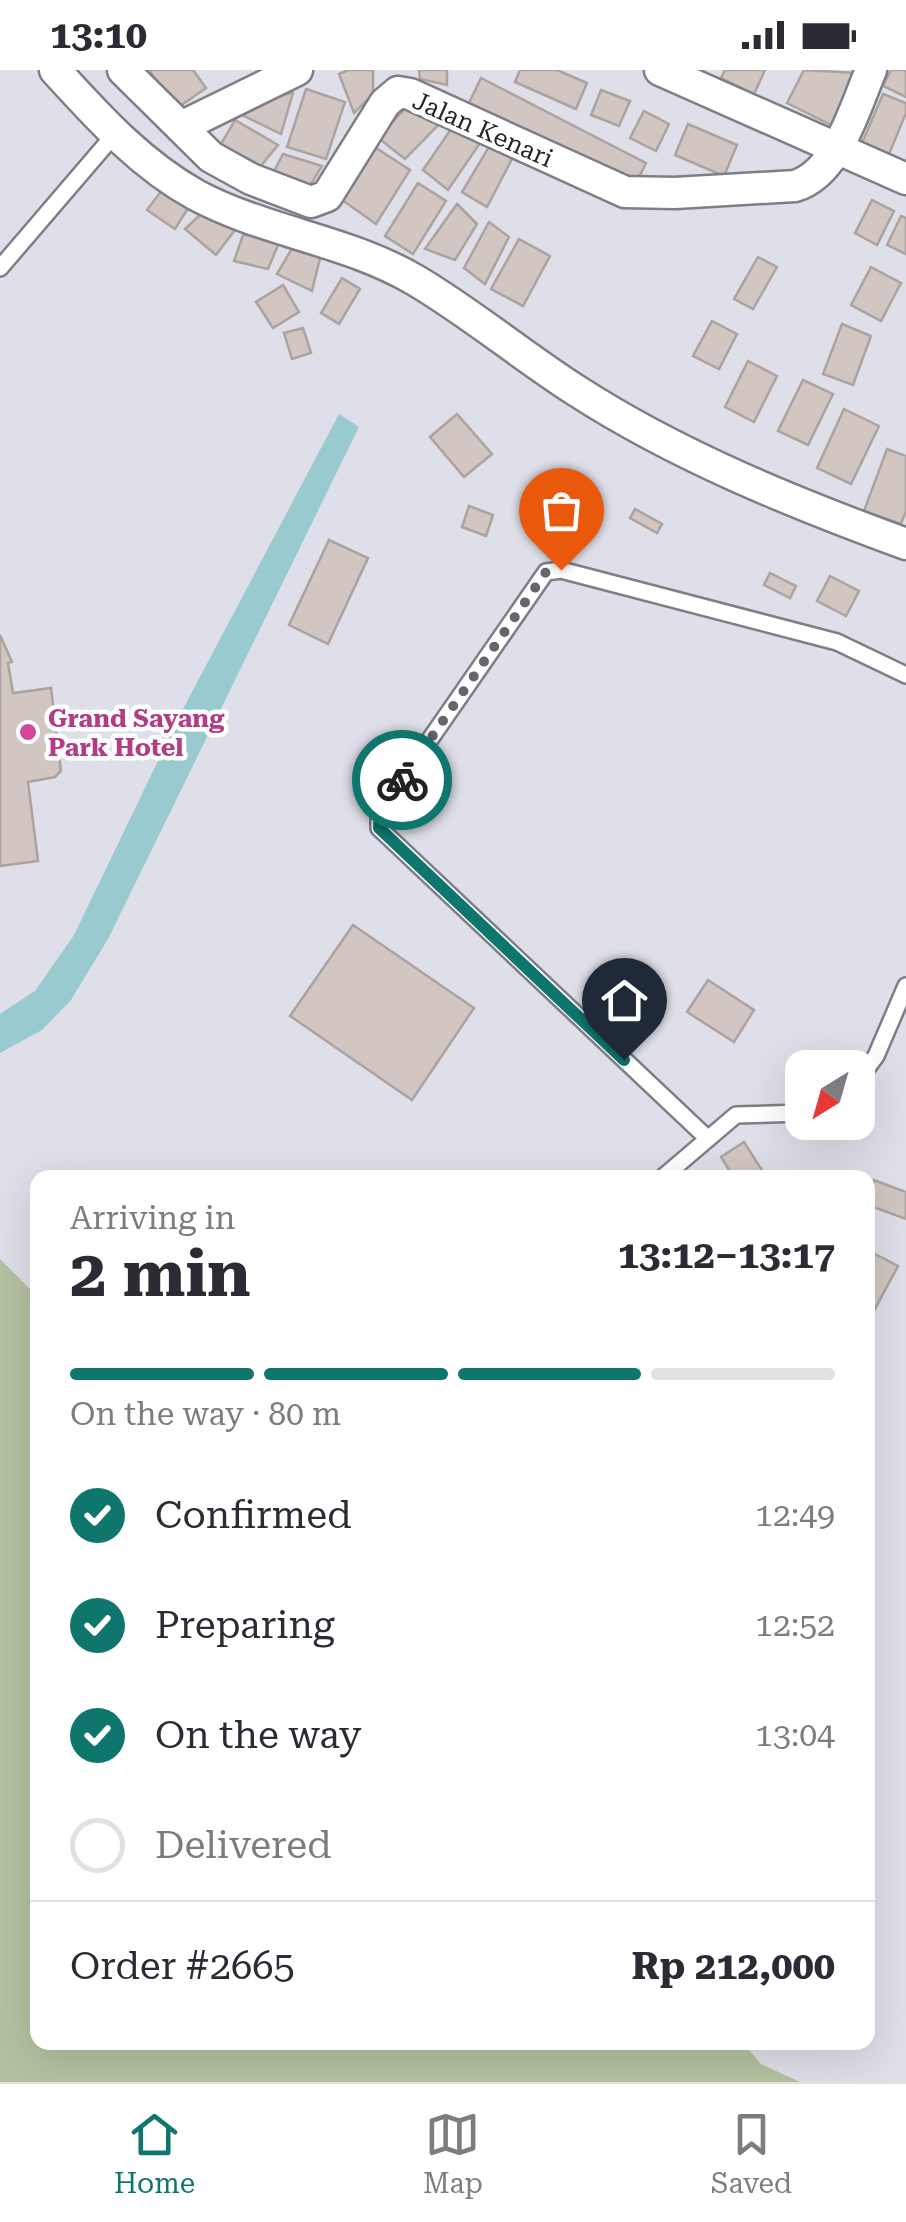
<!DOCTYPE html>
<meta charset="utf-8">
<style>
body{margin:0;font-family:"Roboto Serif",serif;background:#f2f2f3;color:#2b2b33;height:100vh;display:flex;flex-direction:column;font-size:38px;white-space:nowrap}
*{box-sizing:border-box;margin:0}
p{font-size:32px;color:#7c7c81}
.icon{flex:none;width:55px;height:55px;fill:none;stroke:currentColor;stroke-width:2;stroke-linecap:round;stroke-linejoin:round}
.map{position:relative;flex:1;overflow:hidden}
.panel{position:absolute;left:30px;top:1100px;width:845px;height:880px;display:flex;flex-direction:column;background:#fff;border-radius:20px;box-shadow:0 10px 40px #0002}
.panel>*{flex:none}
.needle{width:65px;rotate:217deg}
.buttons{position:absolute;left:785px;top:980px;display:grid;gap:20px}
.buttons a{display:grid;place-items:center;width:90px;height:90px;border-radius:20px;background:#fff;box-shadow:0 10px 40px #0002;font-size:50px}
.pin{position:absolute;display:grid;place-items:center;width:85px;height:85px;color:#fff;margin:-102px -42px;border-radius:50% 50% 50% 0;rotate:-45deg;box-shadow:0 0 10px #0007}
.pin .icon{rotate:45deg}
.courier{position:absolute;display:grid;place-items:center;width:100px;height:100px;margin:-50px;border:8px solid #0f766e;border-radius:50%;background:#fff;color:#222;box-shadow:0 2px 12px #0007}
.overview em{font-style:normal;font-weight:700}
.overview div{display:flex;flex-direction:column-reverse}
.overview{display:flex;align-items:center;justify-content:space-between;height:170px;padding:0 40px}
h1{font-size:65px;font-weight:700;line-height:75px}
.bar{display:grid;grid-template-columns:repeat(4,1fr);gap:15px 10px;align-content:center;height:120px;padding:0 40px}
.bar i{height:12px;border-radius:8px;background:#e1e1e2}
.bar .on{background:#0f766e}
.bar p{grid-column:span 4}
.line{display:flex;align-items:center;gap:25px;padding:0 40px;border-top:2px solid #e1e1e2}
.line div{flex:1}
ol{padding:0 40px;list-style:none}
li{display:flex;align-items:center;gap:30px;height:110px}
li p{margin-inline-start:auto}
li .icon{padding:10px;border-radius:50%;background:#0f766e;color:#fff;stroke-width:4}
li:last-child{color:#7c7c81}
li i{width:55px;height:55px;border:5px solid #e1e1e2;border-radius:50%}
.status{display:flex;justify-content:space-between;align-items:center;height:70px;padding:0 50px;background:#fff;direction:ltr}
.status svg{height:28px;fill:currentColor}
.dock{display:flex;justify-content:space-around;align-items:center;height:140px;border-top:2px solid #e1e1e2;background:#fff;font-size:28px;color:#7c7c81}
.dock a{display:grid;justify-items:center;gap:5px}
.dock .on{color:#0f766e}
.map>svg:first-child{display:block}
.green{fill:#b3c2a0}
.water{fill:#99cad0}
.building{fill:#d1c6c1;stroke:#ada39e;stroke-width:2.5}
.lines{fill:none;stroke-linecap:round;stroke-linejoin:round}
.service-casing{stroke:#7e7e87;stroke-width:20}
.minor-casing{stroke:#7e7e87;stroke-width:35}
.service{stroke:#fff;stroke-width:15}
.minor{stroke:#fff;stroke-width:30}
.done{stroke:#65656c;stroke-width:10;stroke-dasharray:0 18}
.route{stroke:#0f766e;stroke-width:12}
.hotel-dot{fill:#d1479c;stroke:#fff;stroke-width:4}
.labels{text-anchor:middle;stroke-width:9;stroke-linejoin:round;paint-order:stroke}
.street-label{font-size:25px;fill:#242428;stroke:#fff}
.hotel-label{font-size:25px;font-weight:bold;fill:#b23c85;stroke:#fff;text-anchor:start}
</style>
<div class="status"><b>13:10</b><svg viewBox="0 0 49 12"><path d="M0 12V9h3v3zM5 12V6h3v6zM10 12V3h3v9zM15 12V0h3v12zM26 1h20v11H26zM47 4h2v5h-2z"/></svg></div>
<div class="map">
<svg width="906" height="2012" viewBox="0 0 906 2012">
<rect width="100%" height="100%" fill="#dfdfe9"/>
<polygon class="green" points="0,1189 38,1227 38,1972 743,1973 761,1994 800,2012 0,2012"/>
<polygon class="water" points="339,344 359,357 108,869 71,930 42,960 0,983 0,944 35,921 74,865 183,639"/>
<g class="building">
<polygon points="149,0 193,0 206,18 176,39"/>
<polygon points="348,0 373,0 373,24 354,43 339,4"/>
<polygon points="419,0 447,0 447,15 420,9"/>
<polygon points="520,0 557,0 587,13 576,39 515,12"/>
<polygon points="725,0 765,0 754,24 721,8"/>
<polygon points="804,0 856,3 831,55 787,33"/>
<polygon points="891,0 906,0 906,27 883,16"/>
<polygon points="481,8 646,93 632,121 467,37"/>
<polygon points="306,19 345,32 326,89 287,77"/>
<polygon points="601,20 630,31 619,56 591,45"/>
<polygon points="293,23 281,64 244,46 257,29"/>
<polygon points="883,24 906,33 906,43 889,84 862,73"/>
<polygon points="409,35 442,51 405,89 377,67"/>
<polygon points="644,41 669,54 656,81 630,68"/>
<polygon points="235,50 278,75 259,98 221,74"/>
<polygon points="688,54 737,75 724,106 675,85"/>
<polygon points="451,59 480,73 448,120 423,100"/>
<polygon points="490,75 514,85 487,137 462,122"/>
<polygon points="373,76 410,100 376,154 342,130"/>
<polygon points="283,84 322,96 308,119 272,105"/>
<polygon points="418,113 446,131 413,184 385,166"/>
<polygon points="165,116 190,135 175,159 147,140"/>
<polygon points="872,130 894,141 877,175 855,163"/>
<polygon points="457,134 477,154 455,190 425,179"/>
<polygon points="204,141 238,156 216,185 185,159"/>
<polygon points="901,146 906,148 906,184 887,175"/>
<polygon points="489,152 509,167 485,214 464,198"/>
<polygon points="243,165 281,168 268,199 234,191"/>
<polygon points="519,169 550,186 523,236 491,219"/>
<polygon points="294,175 321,184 312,221 277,204"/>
<polygon points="758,187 777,197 753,239 734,229"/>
<polygon points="871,197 901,213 881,251 851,235"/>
<polygon points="342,208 360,219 339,254 321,243"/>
<polygon points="283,215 299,242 273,258 256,232"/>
<polygon points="712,251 737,264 719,299 693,286"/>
<polygon points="842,254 871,266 853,315 823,304"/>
<polygon points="303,258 311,283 292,289 284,263"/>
<polygon points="748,291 777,306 754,352 725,337"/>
<polygon points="803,310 833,324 808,375 778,361"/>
<polygon points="844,339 879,356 851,414 817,398"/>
<polygon points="457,344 492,384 464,407 430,367"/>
<polygon points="887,379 906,386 906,441 901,454 864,441"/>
<polygon points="469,436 493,445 486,466 462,457"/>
<polygon points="635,439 662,454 657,463 630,448"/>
<polygon points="329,470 368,488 328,574 289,555"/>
<polygon points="770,503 796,516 790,528 764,515"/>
<polygon points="830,506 859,521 846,546 817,531"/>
<polygon points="0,565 12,592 8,593 13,623 51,618 61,701 55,707 28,712 38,791 0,796"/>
<polygon points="353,855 474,938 412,1030 290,946"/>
<polygon points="708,910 754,940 734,972 687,942"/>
<polygon points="744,1072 765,1105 761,1108 734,1108 721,1087"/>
<polygon points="874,1110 906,1122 906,1149 868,1135"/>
<polygon points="875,1184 898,1196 868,1252 868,1198"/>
</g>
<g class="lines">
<g class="service-casing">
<g id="service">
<polyline points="0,198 114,65"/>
<polyline points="858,1010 876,986 906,916"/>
<polyline points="706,1067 379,758 379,743 546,502 561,500 837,572 906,605"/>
<polyline points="662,1108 736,1045 802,1043"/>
</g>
</g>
<g class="minor-casing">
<g id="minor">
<path d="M 55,0 C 98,47 140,94 196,125 C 265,162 347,170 415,210 C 471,243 522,286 577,321 C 678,386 794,433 906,474"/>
<path d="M 123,0 L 211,87 L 251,109 L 311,132 L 327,126 L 385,33 L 398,22 L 410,24 L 625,122 L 675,123 L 795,116 C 838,103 855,37 871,0"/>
<polyline points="660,0 906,109"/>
<polyline points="181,57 297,0"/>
</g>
</g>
<use href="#service" class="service"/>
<use href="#minor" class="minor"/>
</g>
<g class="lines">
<polyline class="done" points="402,710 546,502 561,500"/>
<polyline class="route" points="402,710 380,743 379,758 624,990"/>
</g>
<circle class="hotel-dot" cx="28" cy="662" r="10"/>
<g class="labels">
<g class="street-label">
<text transform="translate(483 59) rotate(24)" y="9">Jalan Kenari</text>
</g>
<g class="hotel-label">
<text x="48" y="657">Grand Sayang<tspan x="48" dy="29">Park Hotel</tspan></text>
</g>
</g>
</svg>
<div class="buttons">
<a><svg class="needle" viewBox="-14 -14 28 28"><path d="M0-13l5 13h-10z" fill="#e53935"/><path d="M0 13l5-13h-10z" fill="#7c7c81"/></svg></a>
</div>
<div class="pin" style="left:561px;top:500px;background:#ea580c"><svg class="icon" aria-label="bag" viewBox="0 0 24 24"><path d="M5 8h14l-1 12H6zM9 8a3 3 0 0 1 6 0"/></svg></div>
<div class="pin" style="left:624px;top:990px;background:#1f2937"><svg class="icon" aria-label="home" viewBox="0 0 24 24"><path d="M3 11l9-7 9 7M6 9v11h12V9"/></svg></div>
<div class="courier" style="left:402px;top:710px"><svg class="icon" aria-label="bike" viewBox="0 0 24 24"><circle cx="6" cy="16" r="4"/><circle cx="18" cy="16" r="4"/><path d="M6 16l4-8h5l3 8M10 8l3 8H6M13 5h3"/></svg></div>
<section class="panel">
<div class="overview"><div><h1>2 min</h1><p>Arriving in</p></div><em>13:12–13:17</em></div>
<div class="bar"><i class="on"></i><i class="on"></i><i class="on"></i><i></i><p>On the way · 80 m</p></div>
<ol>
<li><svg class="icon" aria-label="check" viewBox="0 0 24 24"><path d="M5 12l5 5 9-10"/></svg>Confirmed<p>12:49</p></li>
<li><svg class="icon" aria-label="check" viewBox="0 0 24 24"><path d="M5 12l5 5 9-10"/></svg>Preparing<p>12:52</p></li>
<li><svg class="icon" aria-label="check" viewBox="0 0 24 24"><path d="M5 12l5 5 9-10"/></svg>On the way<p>13:04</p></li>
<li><i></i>Delivered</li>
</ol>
<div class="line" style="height:130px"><div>Order #2665</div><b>Rp 212,000</b></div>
</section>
</div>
<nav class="dock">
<a class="on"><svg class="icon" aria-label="home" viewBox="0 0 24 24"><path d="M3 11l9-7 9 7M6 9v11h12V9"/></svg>Home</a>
<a><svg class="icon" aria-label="map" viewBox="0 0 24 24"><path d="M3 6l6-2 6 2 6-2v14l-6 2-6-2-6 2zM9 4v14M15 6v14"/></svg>Map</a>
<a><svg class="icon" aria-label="saved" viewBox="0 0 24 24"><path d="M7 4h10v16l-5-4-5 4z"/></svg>Saved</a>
</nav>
